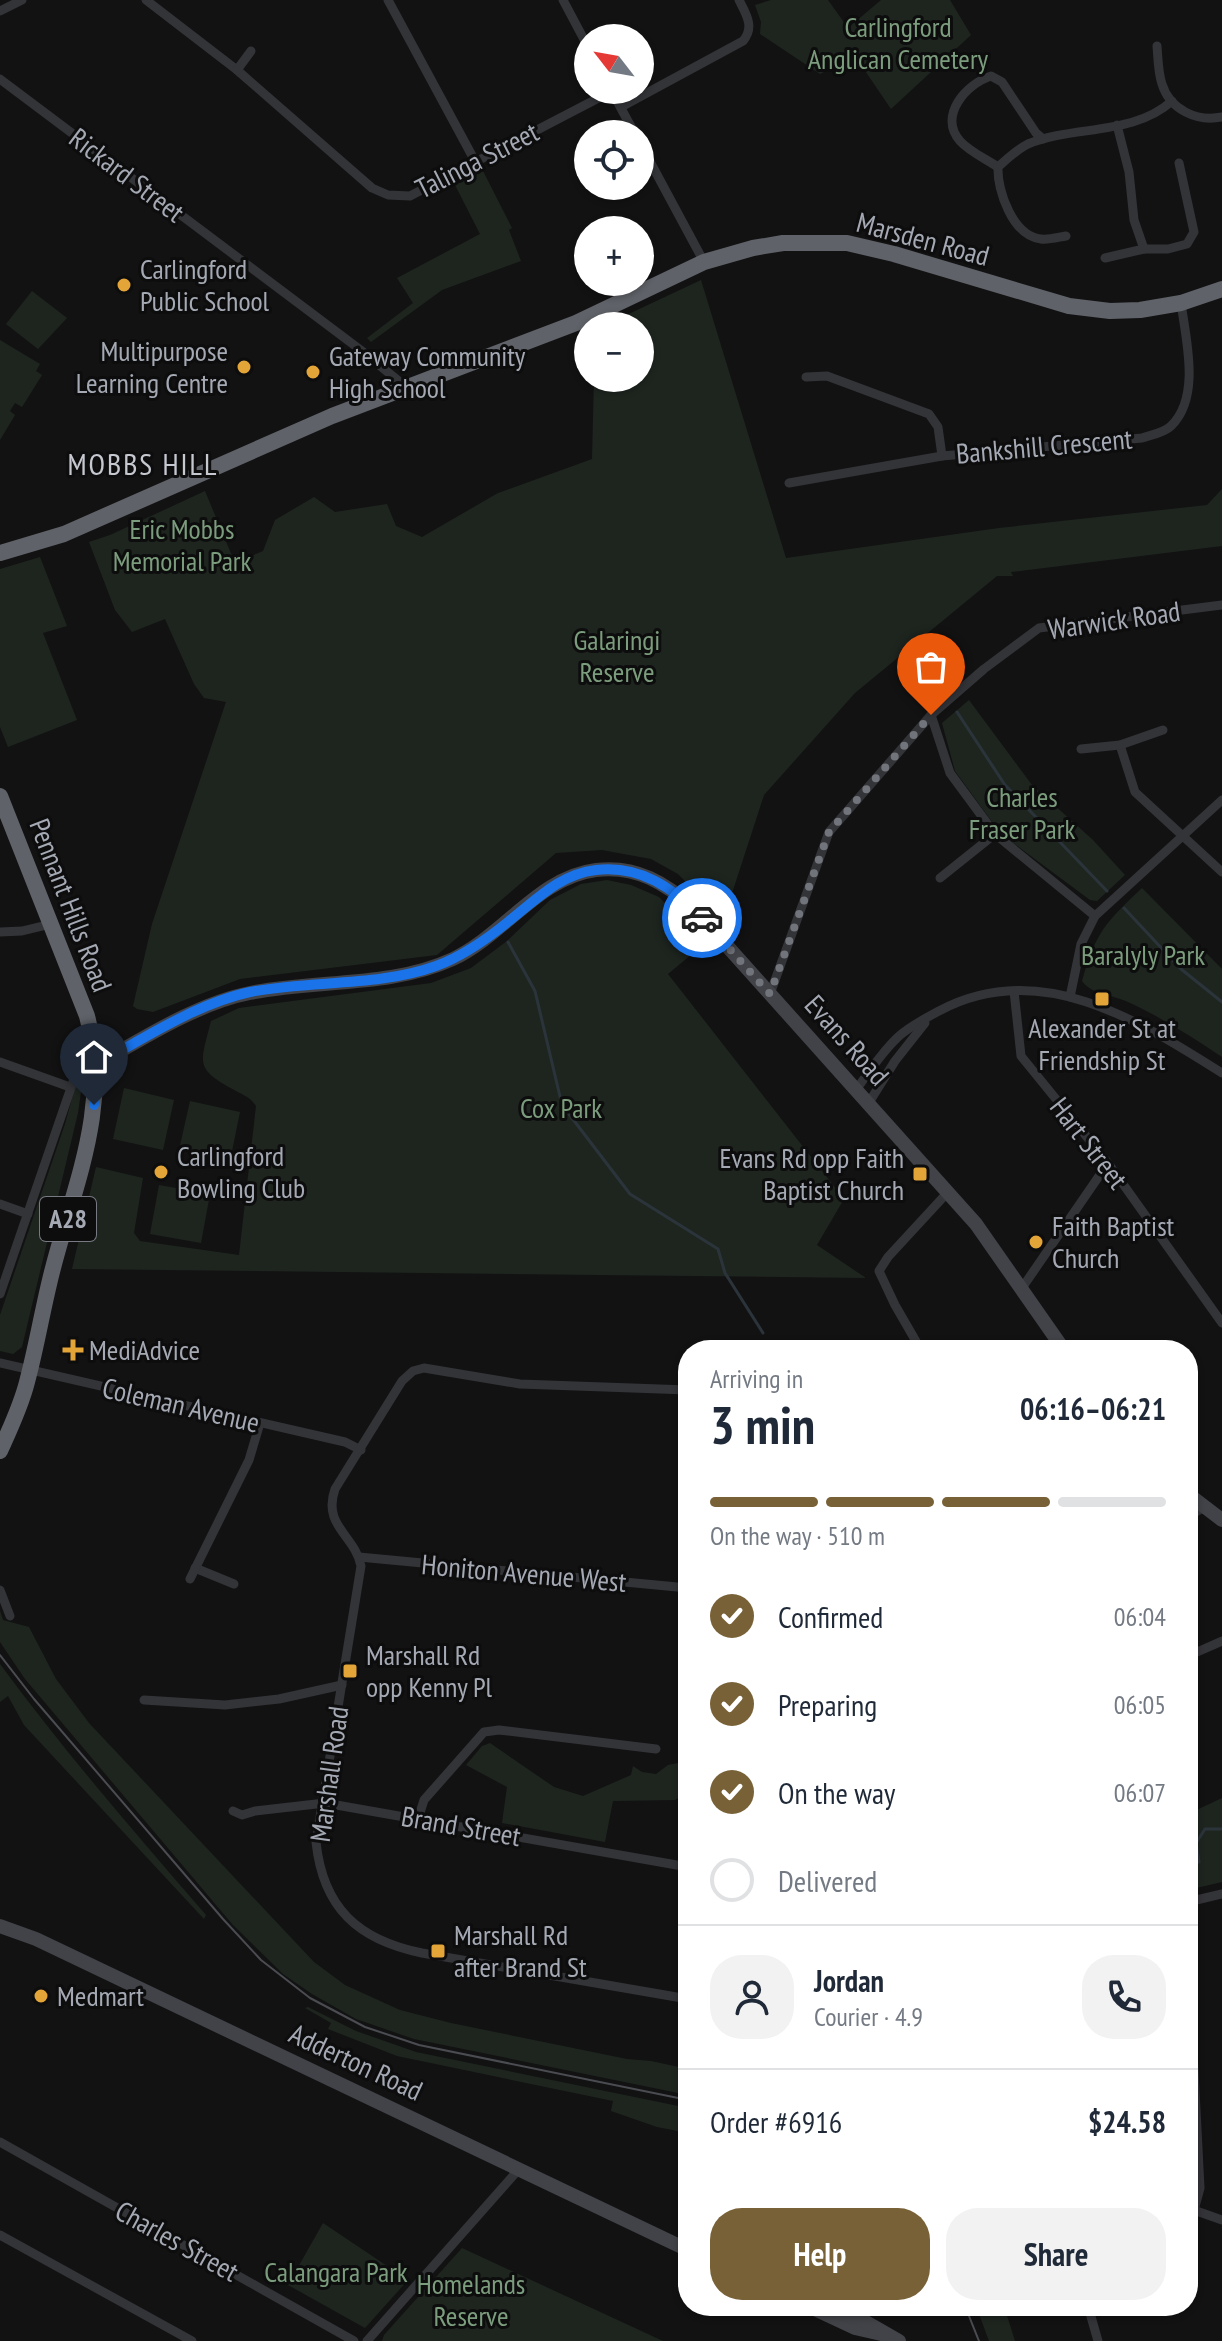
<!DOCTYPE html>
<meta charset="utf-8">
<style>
body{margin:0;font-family:"PT Sans Narrow",sans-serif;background:#f2f2f3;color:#1f2937;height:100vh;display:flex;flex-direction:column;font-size:30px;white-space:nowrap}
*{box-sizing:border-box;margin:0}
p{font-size:26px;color:#747a83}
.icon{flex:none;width:44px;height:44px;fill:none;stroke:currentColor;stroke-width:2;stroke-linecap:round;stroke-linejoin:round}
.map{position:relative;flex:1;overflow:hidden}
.drawer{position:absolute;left:678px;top:1340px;width:520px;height:976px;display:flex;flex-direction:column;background:#fff;border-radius:32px;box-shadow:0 2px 6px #0004}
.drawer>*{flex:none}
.needle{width:52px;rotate:301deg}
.tools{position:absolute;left:574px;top:24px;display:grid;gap:16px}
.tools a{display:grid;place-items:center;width:80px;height:80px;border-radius:50%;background:#fff;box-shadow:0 2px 6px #0004;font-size:40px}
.pin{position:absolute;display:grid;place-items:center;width:68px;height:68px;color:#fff;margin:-82px -34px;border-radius:50% 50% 50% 0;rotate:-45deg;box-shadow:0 0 8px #0007}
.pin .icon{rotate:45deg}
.courier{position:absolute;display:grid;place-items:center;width:80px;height:80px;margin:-40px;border:6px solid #1a73e8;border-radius:50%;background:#fff;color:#222;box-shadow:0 2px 10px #0007}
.head em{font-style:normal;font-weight:600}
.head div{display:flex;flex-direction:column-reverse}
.head{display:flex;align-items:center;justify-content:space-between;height:136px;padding:0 32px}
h1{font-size:52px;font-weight:600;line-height:60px}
.bar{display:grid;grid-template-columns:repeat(4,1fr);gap:12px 8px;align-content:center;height:96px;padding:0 32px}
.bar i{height:10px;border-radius:6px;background:#e0e1e3}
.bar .selected{background:#786137}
.bar p{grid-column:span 4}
.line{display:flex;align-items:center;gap:20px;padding:0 32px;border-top:2px solid #e0e1e3}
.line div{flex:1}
.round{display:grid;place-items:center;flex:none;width:84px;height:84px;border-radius:32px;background:#f2f2f3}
ol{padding:0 32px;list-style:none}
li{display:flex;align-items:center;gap:24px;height:88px}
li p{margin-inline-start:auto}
li .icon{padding:8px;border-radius:50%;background:#786137;color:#fff;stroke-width:4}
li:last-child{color:#747a83}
li i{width:44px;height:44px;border:4px solid #e0e1e3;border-radius:50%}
.cta{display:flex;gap:16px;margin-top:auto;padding:16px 32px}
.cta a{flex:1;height:92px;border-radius:32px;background:#786137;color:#fff;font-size:32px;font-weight:600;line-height:92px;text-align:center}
.cta a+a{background:#f2f2f3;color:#1f2937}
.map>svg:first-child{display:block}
.green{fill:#1e251f}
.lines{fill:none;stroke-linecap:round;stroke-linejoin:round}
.stream{stroke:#2c343b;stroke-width:3}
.street{stroke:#333438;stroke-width:9}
.secondary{stroke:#414348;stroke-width:14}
.highway{stroke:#5f6268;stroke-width:16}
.tram{stroke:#4a4c51;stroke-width:2}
.done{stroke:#71747b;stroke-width:8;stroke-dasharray:0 14.4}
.route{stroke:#1a73e8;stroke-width:10}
.poi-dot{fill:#e4a538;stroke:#0d0d0e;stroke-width:3}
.labels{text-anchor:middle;stroke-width:6;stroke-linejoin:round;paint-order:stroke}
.shield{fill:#0d0d0e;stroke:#777a82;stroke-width:2}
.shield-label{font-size:26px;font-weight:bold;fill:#a4a9b3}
.park-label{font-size:28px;fill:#7c9d7d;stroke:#0d0d0e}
.street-label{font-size:28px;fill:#a4a9b3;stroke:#0d0d0e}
.poi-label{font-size:28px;fill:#a4a9b3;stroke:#0d0d0e;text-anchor:start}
.neighbourhood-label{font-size:30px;letter-spacing:2px;fill:#c5c8cf;stroke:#0d0d0e}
</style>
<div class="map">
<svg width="1222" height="2341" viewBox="0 0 1222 2341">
<rect width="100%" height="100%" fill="#121213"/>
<g class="green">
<polygon points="771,0 828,0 848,28 881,0 950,0 971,35 891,109 855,56 820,74 760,34 761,22 755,5"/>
<polygon points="483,171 512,228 509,230 521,261 442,290 371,342 367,338 413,303 397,278 480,234 455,185"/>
<polygon points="701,280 786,558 999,528 1207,505 1222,489 1222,546 1011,572 1013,576 997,576 855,693 764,795 723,921 678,874 651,859 602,850 556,853 437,955 240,979 153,1012 137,1009 133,1006 152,924 226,702 204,698 194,684 165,619 132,632 115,610 89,542 110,535 205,491 235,563 263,551 275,520 314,497 335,512 387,504 396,526 422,537 498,493 592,459 594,378 640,378 640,326 603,326"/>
<polygon points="32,291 67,318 38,349 6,324"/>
<polygon points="0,340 40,364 36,371 42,375 22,407 15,403 10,411 15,415 0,440"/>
<polygon points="40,557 67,626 43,633 77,720 8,747 0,727 0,569"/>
<polygon points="969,700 1032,785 1093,840 1125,875 1097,901 1090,900 1001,834 955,771 942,723"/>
<path d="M 607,880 L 631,885 L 659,897 L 704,944 L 668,974 L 844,1199 L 817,1245 L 866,1278 L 72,1269 L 96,1167 L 143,1178 L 134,1233 L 140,1241 L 239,1255 L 256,1106 C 251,1098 244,1095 236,1091 C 194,1068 200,1065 211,1021 L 239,1008 L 431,983 L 471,968 L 507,941 L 550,900 L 581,884 Z"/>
<path d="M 1142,888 L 1222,969 L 1222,1057 C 1192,1037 1161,1017 1128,1002 C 1114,995 1092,995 1082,981 C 1096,932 1105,923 1142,888 Z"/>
<polygon points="83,1078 78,1113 22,1347 13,1354 0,1351 0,1315 65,1124 77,1080"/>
<polygon points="124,1088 174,1100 163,1150 113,1139"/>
<polygon points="190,1101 240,1112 230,1161 179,1150"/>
<polygon points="159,1185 210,1194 201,1243 150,1234"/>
<polygon points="0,1611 3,1620 29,1627 56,1679 89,1723 314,1962 345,1985 400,2010 451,2023 627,2059 651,2061 688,2069 688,2095 414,2039 356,2019 312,1994 283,1974 233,1925 25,1679 0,1642"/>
<path d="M 0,1664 C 64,1751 135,1833 206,1915 L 204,1919 L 24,1725 L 8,1696 L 0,1702 Z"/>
<polygon points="490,1743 554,1787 583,1796 631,1775 633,1766 642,1772 656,1774 668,1765 688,1761 688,1793 675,1800 613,1801 605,1842 502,1823 507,1787 466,1765 482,1746"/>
<polygon points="1222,1798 1222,1882 1188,1890 1188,1814"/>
<polygon points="308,2007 356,2031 416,2052 688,2108 688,2133 657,2127 611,2111 613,2101 397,2056 328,2029 331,2023 305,2008"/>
<polygon points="323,2223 408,2280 365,2328 288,2285"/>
<polygon points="462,2248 663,2341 382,2341 384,2335"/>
<polygon points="976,2306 1004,2306 1015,2341 989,2341"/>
</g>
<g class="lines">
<g class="stream">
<polyline points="957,712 1005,785 1107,891"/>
<polyline points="1124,908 1181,969 1222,1002"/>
<polyline points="508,942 535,991 562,1105 630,1194 718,1249 725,1273 763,1333"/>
<polyline points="1188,1867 1199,1862 1196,1843 1205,1829 1222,1829"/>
</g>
<g class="street">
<polyline points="146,0 237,70 372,188 388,195 410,196 612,91"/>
<polyline points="388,0 476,163"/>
<polyline points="563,0 588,47"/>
<polyline points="0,11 22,0"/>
<path d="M 1157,46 C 1158,58 1158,72 1162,84 C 1170,110 1197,122 1222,117"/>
<polyline points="237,70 251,51"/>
<polyline points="0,79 362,351 406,387"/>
<polyline points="611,90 635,134"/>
<path d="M 621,107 L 743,41 C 755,27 746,14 739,0"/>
<polyline points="1117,125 1129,172 1134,220 1144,249"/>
<polyline points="640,143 704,262"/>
<path d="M 998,167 C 986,159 970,152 960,141 C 938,116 966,84 991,76 L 1002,82 L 1036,133 L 1043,139"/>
<path d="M 1066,236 C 1059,237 1049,240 1041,239 C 1013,236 997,191 998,167 C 1007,159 1016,150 1028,144 C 1074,125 1133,136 1172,101"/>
<polyline points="1105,258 1144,249 1168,249 1187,244 1194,232 1179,163"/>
<polyline points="806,377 827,376 929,414 938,427 942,456"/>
<path d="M 789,483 L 942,456 L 1142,438 C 1151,435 1164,433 1171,426 C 1201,397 1186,340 1181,303"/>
<polyline points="931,715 950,773 995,834 1095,916"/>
<polyline points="1120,745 1135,792 1222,872"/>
<polyline points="1081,749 1120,745 1163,730"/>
<polyline points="940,878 995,834"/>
<polyline points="0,932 22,931 51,924"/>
<polyline points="1014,991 1021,1056 1108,1163 1222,1323"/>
<polyline points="770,994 829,832 931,715 984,669 1039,628 1222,605"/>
<polyline points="1070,997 1081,944 1095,916 1222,800"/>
<polyline points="0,1062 70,1087"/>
<path d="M 856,1090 C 869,1072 881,1053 898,1037 C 910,1026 924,1019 939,1011 C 1039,957 1138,1020 1222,1073"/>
<polyline points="868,1104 895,1061 925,1023"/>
<polyline points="0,1204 28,1214"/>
<polyline points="1022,1288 1108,1163"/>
<polyline points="0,1294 74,1079 96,1065"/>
<polyline points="921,1350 895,1305 879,1271 888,1257 948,1192"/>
<polyline points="0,1363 345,1442 361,1450"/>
<path d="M 688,1390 L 520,1384 L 424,1368 L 413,1371 L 402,1381 L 335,1489 C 322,1526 355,1535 361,1566 L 316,1842 C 323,1908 358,1940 422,1953 L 688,1999"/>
<polyline points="1188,1516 1205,1507"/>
<polyline points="359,1557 688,1588"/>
<polyline points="195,1568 234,1584"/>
<polyline points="190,1579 249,1460 260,1423"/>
<polyline points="0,1590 10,1616"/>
<polyline points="1188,1656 1222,1641"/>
<polyline points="144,1700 225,1705 279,1699 342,1685"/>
<polyline points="233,1811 242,1815 255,1811 325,1803 688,1867"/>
<polyline points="418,1819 424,1800 484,1732 499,1730 656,1749"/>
<polyline points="1188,1902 1222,1894"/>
<polyline points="1188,1953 1200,2188 1194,2210"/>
<polyline points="0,2142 354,2341"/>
<polyline points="1188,2208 1222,2220"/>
<polyline points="0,2235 192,2341"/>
<polyline points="1088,2306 1098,2341"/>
<polyline points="367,2341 519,2169"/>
</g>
<g class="secondary">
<path d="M 96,1065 C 142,1039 198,1003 250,993 C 316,979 390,988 453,959 C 504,935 539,877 596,870 C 636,865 666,883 694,909 L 976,1224 L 1064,1350"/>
<polyline points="1188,1494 1222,1520"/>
<polyline points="0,1926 36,1939 688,2250"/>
<polyline points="808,2306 855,2328 886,2335"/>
<polyline points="835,2311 859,2318 899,2341"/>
</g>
<g class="highway">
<polyline points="0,553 64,534 332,416 576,323 704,262 753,248 783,243 847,243 894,254 1069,306 1110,311 1140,310 1181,303 1222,289"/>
<path d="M 0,796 L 87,1016 C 111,1105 75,1183 53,1268 C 43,1306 37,1345 27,1382 C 21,1406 10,1429 0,1451"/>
</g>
<g class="tram">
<polyline points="0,1655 34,1699 223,1919 261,1960 310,1998 365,2027 419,2045 688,2100"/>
<polyline points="965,2306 979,2341"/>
</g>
</g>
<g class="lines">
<polyline class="done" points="702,918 770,994 829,832 931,715"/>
<path class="route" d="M 94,1105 L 96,1065 C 142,1039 198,1003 250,992 C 311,980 378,987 436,966 C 463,956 487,939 509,921 C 536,900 560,874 596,870 C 641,865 673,888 702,918"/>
</g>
<g class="poi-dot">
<circle cx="124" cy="285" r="8"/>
<circle cx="244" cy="367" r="8"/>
<circle cx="313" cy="372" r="8"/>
<rect x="1094" y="991" width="16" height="16" rx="4"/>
<circle cx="161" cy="1172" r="8"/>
<rect x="912" y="1166" width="16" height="16" rx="4"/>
<circle cx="1036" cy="1242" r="8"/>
<path d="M69 1338h8v8h8v8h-8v8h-8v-8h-8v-8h8z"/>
<rect x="342" y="1663" width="16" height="16" rx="4"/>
<rect x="430" y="1943" width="16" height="16" rx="4"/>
<circle cx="41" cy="1996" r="8"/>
</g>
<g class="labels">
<rect class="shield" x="40" y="1197" width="56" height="44" rx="6"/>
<g class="shield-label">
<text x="68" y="1228">A28</text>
</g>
<g class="park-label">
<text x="898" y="37">Carlingford<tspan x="898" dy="32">Anglican Cemetery</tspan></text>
<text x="182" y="539">Eric Mobbs<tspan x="182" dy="32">Memorial Park</tspan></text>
<text x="617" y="650">Galaringi<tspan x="617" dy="32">Reserve</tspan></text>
<text x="1022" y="807">Charles<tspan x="1022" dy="32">Fraser Park</tspan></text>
<text x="1143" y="965">Baralyly Park</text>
<text x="561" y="1118">Cox Park</text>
<text x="336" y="2282">Calangara Park</text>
<text x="471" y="2294">Homelands<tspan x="471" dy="32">Reserve</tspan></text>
</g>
<g class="street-label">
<text transform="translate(477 160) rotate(-27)" y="10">Talinga Street</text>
<text transform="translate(127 175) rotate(37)" y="10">Rickard Street</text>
<text transform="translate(923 239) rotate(15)" y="10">Marsden Road</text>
<text transform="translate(1044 446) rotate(-5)" y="10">Bankshill Crescent</text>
<text transform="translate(1114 620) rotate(-8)" y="10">Warwick Road</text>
<text transform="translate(71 905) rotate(69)" y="10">Pennant Hills Road</text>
<text transform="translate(847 1040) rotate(48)" y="10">Evans Road</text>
<text transform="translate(1089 1143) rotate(52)" y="10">Hart Street</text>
<text transform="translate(181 1405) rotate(13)" y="10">Coleman Avenue</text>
<text transform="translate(524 1573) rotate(5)" y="10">Honiton Avenue West</text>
<text transform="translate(329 1774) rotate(-82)" y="10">Marshall Road</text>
<text transform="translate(461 1826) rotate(10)" y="10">Brand Street</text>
<text transform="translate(356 2062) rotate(25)" y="10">Adderton Road</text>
<text transform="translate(177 2241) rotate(29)" y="10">Charles Street</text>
</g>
<g class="poi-label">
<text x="140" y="279">Carlingford<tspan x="140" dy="32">Public School</tspan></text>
<text x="228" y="361" text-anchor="end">Multipurpose<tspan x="228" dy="32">Learning Centre</tspan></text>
<text x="329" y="366">Gateway Community<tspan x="329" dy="32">High School</tspan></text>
<text x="1102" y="1038" text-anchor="middle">Alexander St at<tspan x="1102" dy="32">Friendship St</tspan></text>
<text x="177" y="1166">Carlingford<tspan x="177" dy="32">Bowling Club</tspan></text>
<text x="904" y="1168" text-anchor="end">Evans Rd opp Faith<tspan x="904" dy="32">Baptist Church</tspan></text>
<text x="1052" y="1236">Faith Baptist<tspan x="1052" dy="32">Church</tspan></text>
<text x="89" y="1360">MediAdvice</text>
<text x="366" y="1665">Marshall Rd<tspan x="366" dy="32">opp Kenny Pl</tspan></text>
<text x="454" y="1945">Marshall Rd<tspan x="454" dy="32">after Brand St</tspan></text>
<text x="57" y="2006">Medmart</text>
</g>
<g class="neighbourhood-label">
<text x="143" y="475">MOBBS HILL</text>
</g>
</g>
</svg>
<div class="tools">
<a><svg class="needle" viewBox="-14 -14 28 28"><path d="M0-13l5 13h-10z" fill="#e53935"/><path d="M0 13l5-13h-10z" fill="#747a83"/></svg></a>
<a><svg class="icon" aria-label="locate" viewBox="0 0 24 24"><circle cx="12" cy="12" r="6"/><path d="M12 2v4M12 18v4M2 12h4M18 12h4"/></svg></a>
<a>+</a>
<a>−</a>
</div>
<div class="pin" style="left:931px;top:715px;background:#ea580c"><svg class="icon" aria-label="bag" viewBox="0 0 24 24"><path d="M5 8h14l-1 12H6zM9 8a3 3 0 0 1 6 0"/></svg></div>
<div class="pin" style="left:94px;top:1105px;background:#1f2937"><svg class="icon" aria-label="home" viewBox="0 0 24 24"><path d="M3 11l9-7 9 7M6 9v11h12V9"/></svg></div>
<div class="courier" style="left:702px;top:918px"><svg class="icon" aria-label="car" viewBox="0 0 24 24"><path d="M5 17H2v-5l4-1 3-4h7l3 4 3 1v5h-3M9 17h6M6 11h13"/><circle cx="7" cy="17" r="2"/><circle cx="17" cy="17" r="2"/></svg></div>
<section class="drawer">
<div class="head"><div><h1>3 min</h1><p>Arriving in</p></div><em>06:16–06:21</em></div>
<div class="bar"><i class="selected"></i><i class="selected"></i><i class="selected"></i><i></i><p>On the way · 510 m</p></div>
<ol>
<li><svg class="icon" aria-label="check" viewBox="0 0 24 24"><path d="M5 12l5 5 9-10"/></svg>Confirmed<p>06:04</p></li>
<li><svg class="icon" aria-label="check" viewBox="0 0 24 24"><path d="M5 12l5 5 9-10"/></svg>Preparing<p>06:05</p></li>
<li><svg class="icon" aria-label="check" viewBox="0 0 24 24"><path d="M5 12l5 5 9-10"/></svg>On the way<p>06:07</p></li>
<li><i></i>Delivered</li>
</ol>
<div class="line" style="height:144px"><a class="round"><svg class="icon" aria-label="person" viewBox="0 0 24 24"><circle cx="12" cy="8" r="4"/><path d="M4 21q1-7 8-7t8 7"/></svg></a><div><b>Jordan</b><p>Courier · 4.9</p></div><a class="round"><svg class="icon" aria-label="phone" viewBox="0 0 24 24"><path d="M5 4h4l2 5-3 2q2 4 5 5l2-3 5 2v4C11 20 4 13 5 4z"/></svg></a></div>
<div class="line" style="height:104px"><div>Order #6916</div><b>$24.58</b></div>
<div class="cta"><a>Help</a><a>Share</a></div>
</section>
</div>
